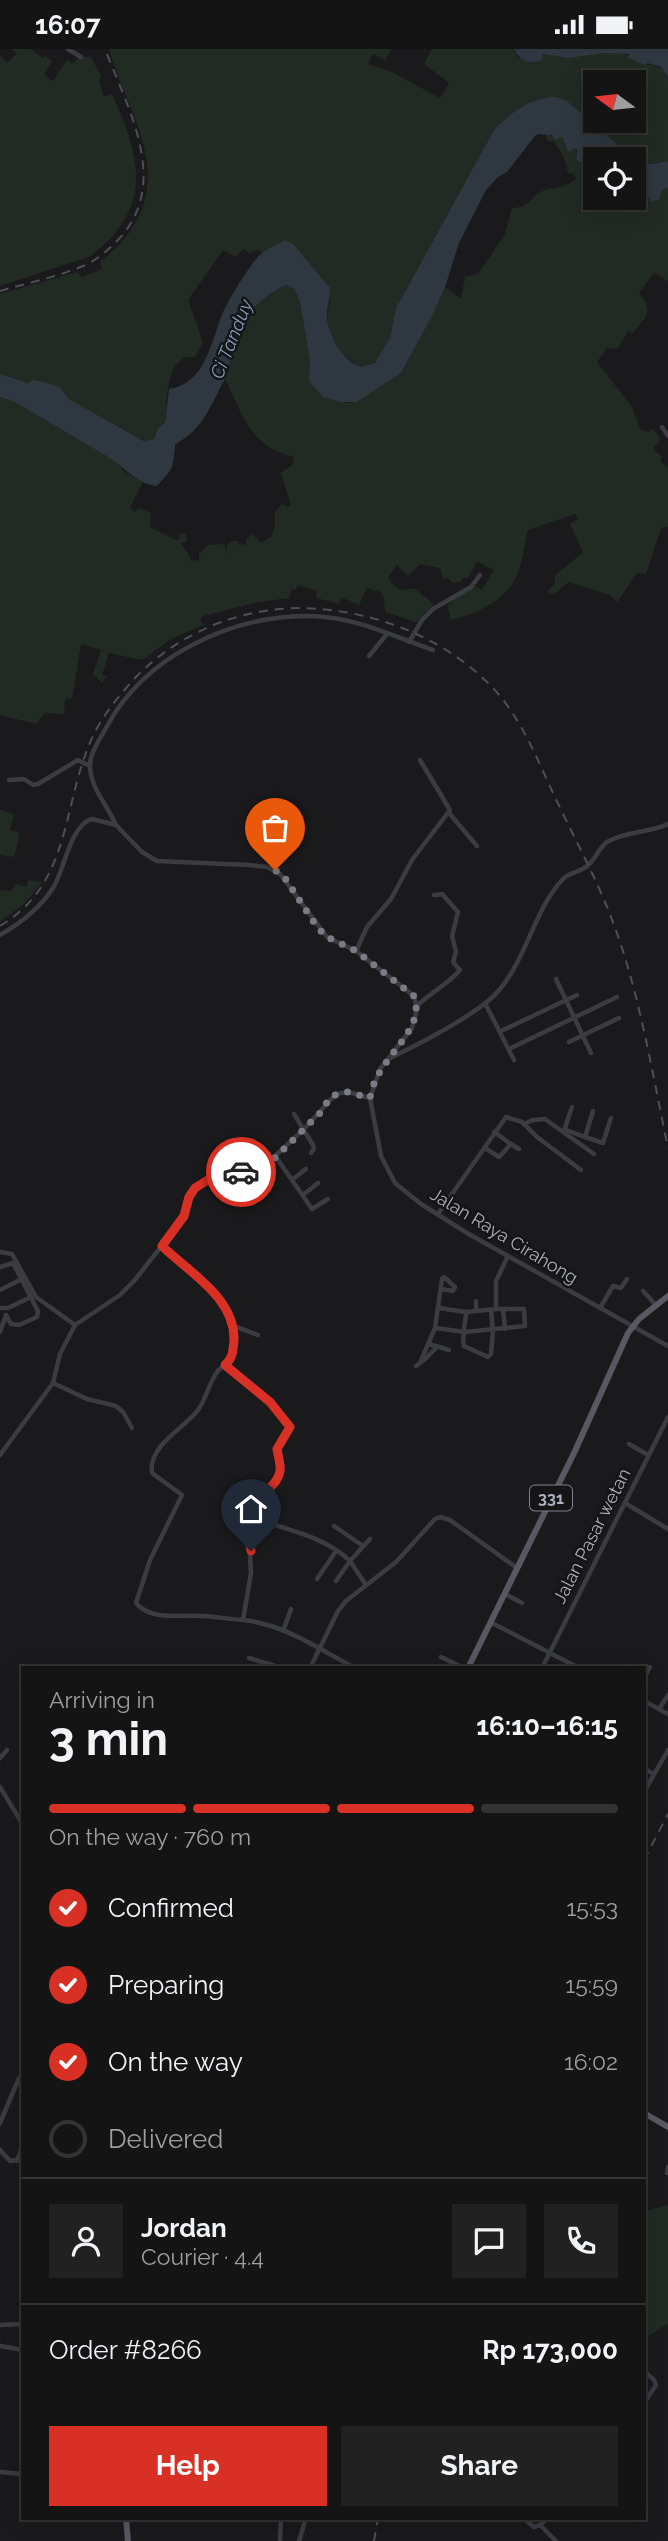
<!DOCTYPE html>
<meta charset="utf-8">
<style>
body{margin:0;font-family:Raleway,sans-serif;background:#212122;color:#f1f3f6;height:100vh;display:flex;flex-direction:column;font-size:26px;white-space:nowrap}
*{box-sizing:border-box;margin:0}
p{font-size:23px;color:#9d9ea0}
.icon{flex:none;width:38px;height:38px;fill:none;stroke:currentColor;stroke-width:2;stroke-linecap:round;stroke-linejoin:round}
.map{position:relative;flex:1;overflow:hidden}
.details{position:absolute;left:21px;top:1617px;width:625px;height:854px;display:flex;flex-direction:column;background:#141415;border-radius:0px;box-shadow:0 4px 18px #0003,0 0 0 2px #333334}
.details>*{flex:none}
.needle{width:46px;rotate:285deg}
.controls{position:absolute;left:583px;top:21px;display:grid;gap:14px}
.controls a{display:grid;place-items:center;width:63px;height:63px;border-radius:0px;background:#141415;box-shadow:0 4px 18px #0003,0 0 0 2px #333334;font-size:35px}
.pin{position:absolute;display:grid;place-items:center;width:60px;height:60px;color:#fff;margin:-72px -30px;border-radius:50% 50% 50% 0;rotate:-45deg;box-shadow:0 0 7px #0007}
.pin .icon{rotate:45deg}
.courier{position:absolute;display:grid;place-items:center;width:70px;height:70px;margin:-35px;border:5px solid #d93025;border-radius:50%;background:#fff;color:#222;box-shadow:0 2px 9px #0007}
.head em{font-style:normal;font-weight:700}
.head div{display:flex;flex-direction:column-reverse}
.head{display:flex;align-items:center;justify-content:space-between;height:119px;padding:0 28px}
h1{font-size:46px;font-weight:700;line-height:52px}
.bar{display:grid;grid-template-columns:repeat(4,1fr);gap:10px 7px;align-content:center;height:84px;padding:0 28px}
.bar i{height:9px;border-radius:5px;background:#333334}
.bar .selected{background:#d93025}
.bar p{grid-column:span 4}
.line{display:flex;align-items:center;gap:18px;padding:0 28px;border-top:2px solid #333334}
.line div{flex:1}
.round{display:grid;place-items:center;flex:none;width:74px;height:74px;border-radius:0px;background:#212122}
ol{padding:0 28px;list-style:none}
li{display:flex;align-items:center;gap:21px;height:77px}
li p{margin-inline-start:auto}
li .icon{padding:7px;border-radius:50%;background:#d93025;color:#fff;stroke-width:4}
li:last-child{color:#9d9ea0}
li i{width:38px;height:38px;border:4px solid #333334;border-radius:50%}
.action{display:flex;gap:14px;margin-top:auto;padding:14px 28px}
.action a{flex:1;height:80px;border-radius:0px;background:#d93025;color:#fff;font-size:28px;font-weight:700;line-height:80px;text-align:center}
.action a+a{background:#212122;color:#f1f3f6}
.status{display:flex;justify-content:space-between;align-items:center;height:49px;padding:0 35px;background:#141415;direction:ltr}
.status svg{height:19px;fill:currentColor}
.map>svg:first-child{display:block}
.green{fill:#212b23;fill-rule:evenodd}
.water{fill:#2f3841}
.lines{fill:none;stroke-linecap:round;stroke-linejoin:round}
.minor{stroke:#3b3b42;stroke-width:4.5}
.major{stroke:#575861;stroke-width:6}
.rail{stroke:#4e4f57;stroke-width:2;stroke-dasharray:9 7;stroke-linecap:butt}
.done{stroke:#797c84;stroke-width:7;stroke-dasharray:0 12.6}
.route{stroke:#d93025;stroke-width:9}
.labels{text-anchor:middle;stroke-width:5;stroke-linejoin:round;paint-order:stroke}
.shield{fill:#151517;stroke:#7f828a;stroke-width:2}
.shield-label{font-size:16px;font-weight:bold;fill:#acb0bc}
.street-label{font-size:18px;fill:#acb0bc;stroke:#151517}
.water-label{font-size:19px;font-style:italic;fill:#829cb8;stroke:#151517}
</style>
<div class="status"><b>16:07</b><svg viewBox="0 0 49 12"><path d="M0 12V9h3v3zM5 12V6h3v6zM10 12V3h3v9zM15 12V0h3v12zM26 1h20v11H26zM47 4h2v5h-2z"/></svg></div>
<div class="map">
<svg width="668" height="2492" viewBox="0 0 668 2492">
<rect width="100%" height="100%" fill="#1a1a1c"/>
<g class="green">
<path d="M 12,0 L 31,0 L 42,9 L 45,7 L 52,12 L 44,26 L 53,32 L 67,11 L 73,15 L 79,8 L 91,8 L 101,27 L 99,34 L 104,47 L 112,45 C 141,109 154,158 91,207 L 0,237 L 0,6 L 7,14 L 16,5 Z"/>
<path d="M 109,0 L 394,0 L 391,1 L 385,11 L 373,5 L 368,15 L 390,22 L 440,49 L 449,34 L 424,15 L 432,0 L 513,0 L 518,9 L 543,5 L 568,9 L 583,5 L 619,3 L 665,21 L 665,27 L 668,28 L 668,112 L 652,115 L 639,114 L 567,52 L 494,81 L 396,259 C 393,276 390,305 373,314 C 355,325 334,298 330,282 C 326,271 328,261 330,249 L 284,191 L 265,204 L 257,201 L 250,205 L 243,200 L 236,208 L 223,201 L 188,251 L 203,293 L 195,308 C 164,304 168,354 165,374 L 158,379 L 154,390 L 145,392 L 69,350 L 59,337 L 28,334 L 0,325 L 0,245 L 77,223 L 82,228 L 102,220 L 100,212 C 117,201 130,185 139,167 C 166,110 124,55 109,0 ZM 595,33 L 634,33 L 634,72 L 595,72 Z"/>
<path d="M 545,84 L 558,90 L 562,88 L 568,102 L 571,103 L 574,99 L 578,100 L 576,111 L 595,123 L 595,149 L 651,148 L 651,153 L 662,141 L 668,139 L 668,232 L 654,224 L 639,244 C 655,263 646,267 633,284 L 628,282 L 617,300 L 607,299 L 597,313 L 632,358 L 640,380 L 649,383 L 653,380 L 661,390 L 653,400 L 662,408 L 660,412 L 668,419 L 668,478 L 661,479 L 646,525 L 637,524 L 617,553 L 610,546 L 569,533 L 553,546 L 547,543 L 555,534 L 555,527 L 583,503 L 570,475 L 578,470 L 575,465 L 528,481 C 524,496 523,517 515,530 C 502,554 476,565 451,571 L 447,556 L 452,553 L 451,550 L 475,537 L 482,541 L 494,521 L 477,512 L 468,529 L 463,529 L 460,533 L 452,534 L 448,529 L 443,530 L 440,519 L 420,515 L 408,527 L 397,516 L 388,528 C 395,540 400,543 414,539 L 434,555 L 416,573 L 385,563 L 384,549 L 381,543 L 367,539 L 359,556 L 341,548 L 339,555 L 316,549 L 317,542 L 297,536 L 296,541 L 292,540 L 289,549 L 258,553 L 203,567 L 200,570 L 203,576 L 171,590 L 142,611 L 109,604 L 102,626 L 107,627 L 102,634 L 93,625 L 101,601 L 81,595 L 72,649 L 65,650 L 64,665 L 45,664 L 36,675 L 0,666 L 0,348 L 15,353 L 113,411 L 120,416 L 123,422 L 143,433 L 130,458 L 135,463 L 139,459 L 151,464 L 150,478 L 176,491 L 180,490 L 179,485 L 186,485 L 187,493 L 181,494 L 190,508 L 191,512 L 199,511 L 199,505 L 208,496 L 224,495 L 227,505 L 227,496 L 232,492 L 237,492 L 239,496 L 244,495 L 246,497 L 246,490 L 253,485 L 261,494 L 271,488 L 275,477 L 275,463 L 282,455 L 289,458 L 291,456 L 281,424 L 292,416 L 294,408 C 249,397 242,365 224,327 C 238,296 247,248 286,236 L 294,240 L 300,253 L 310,312 L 309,330 L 312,336 L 323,348 L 348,354 L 357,353 L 401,324 L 445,238 L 461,250 L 465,228 L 478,225 L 505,185 L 512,159 C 532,158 530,146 545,141 C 558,137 566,140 576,129 L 572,124 L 568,124 L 563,106 L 554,93 L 548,92 Z"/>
<polygon points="0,761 14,765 10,781 20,784 14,808 0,806"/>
<polygon points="28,831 42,833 24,855 0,873 0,841 12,842 15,835 27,838"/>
<polygon points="668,2156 668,2274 644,2290 644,2162"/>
</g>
<g class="water">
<path d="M 514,0 L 668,0 L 668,28 L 661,18 L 647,14 L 644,16 L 628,8 L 629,5 L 603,4 L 568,9 L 543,5 L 542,11 C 529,16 520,12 514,0 Z"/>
<path d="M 556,48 L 567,52 L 639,114 L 652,115 L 668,112 L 668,139 L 662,141 L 659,150 L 651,153 L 650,148 L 642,149 L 635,147 L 634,110 L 595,110 L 595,123 L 576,111 L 578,100 L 574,99 L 571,103 L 568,102 L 562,88 L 555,91 L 552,86 L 538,85 L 534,88 L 507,123 L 498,128 L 486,141 L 459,194 L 445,238 L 433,265 L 401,324 L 357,353 L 341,353 L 323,348 L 312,336 L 309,330 L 310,312 L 300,253 L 294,240 L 286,236 C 274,240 256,255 249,265 C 242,275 241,287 235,297 L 235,302 L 224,327 L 225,330 C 216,346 205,374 189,386 C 184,390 180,392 175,396 C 173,422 172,420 157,437 C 138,435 127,421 113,411 L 15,353 L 0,348 L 0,325 L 28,334 L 33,331 L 59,337 L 69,350 L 144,392 L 154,390 L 158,379 L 165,374 L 169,340 C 202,335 209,302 219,274 C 224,257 244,225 257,209 C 262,202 276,197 284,191 L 293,195 L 330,239 C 330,248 327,257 327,267 C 327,283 344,318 364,317 C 365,317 374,314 375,314 L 390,289 L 396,259 L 494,81 C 512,63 529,49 556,48 Z"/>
</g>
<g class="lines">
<g class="minor">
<polyline points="68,0 81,8"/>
<polyline points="662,378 668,387"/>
<polyline points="409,593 422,571 433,560 471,538 480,526"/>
<polyline points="369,607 387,585"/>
<polyline points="9,731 24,730 33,736 38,735 78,711 90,717"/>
<polyline points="449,764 477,797"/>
<path d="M 116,776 C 108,757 91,740 90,718 C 89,705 100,690 106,679 C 144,607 231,566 311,567 C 356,568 392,587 433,601"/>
<path d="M 0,886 C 21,874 40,859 53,839 C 65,820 70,776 92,770 L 116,776 L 142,803 L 157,812 L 249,816 L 267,818 L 280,825 L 327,888 L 356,902 L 414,947 L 417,960 L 412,979 L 380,1020 L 370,1049 L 381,1107 L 395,1134 L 421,1155 L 467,1184 L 668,1297"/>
<polyline points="356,902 367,878 391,850 412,811 450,761 420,711"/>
<polyline points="556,930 591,1004"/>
<polyline points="486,956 514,1011"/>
<path d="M 417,957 C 431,943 447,936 460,921 L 453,913 L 456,903 L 452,887 L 458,863 L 442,845 L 434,846"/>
<polyline points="501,982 577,946"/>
<polyline points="569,993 619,969"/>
<polyline points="509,1000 617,948"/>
<path d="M 388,1010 C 417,996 481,964 500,940 C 527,908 535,859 563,830 C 570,823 580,823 587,817 C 595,811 598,800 607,793 C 626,782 649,784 668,775"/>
<polyline points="294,1065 313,1096 314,1100 311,1104"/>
<polyline points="524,1075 533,1071 545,1070 594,1105"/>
<polyline points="566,1081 585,1088 593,1062"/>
<polyline points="564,1082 572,1058"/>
<polyline points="494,1083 511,1095"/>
<polyline points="585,1088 603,1094 611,1069"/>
<polyline points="485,1099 499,1108 511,1095 519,1100"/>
<polyline points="276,1108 312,1160 328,1150"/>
<polyline points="293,1130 306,1120"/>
<polyline points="303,1146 318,1134"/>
<polyline points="438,1165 506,1068 522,1073 537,1088 581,1121"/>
<path d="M 162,1197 C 191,1224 251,1261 232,1308 C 229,1315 221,1317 217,1323 C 209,1334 206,1350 198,1361 C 184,1380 148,1396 152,1424 L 182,1446 L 150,1511 L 136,1554 C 152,1573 182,1565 204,1567 C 217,1568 229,1570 243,1571"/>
<polyline points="0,1203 12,1205 36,1248 75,1276"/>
<polyline points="0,1218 13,1214 38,1262 37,1268 19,1276 11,1275 6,1266"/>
<polyline points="0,1241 22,1230"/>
<polyline points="643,1242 656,1256"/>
<polyline points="476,1252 476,1262"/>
<polyline points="0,1259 8,1259 31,1248"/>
<polyline points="439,1259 466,1263 496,1260 496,1232 508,1207"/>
<polyline points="600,1259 613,1237 621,1239 627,1230"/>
<polyline points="503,1260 505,1280"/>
<path d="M 466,1263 C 466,1274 461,1287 464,1297 L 488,1308 L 491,1305 L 493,1282 L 491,1261"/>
<polyline points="234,1277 258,1286"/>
<polyline points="435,1279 465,1283 525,1277 524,1260 496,1260"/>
<polyline points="0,1283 6,1266"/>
<polyline points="429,1295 449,1301"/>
<polyline points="423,1312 437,1298"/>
<path d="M 225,1316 L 270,1353 L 290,1378 L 277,1400 L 281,1418 L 279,1426 L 275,1435 L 260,1449 L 252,1469 L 249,1489 L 251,1524 L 243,1571 C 284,1575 319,1600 355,1619"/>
<polyline points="416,1317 420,1314 435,1279 442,1230 444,1228 455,1238 453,1242 441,1240"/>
<polyline points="53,1334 87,1350 116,1357 123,1363 132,1379"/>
<polyline points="629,1395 648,1406"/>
<polyline points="0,1406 53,1334 60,1305 75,1276 120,1246 134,1232 175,1180 184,1167 189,1148 195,1139 211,1129 262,1119 303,1081 336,1045 348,1043 370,1049"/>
<polyline points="625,1454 668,1480"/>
<path d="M 252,1469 C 285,1480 324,1487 350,1512 L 336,1532"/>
<polyline points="334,1477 363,1497"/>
<polyline points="317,1530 336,1502"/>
<polyline points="366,1536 350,1512 370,1490"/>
<polyline points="505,1545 522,1554"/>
<polyline points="490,1573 579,1619"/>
<polyline points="283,1582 291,1560"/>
<polyline points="441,1608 464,1619"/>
<polyline points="249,1609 282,1619"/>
<polyline points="310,1619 338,1562 346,1552 396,1513 435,1470 440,1468 450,1471 517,1519"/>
<polyline points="542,1619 668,1368"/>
<polyline points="644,1629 650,1618"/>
<polyline points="644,1652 668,1665"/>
<polyline points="659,1660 668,1646"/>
<polyline points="0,1709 7,1701"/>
<polyline points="644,1720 654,1725"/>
<polyline points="0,1738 23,1776"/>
<polyline points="644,1743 668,1701"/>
<polyline points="0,2074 19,2029"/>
<polyline points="0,2101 10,2112 23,2110"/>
<polyline points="17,2112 23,2096"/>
<polyline points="667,2124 668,2118"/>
<polyline points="0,2276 23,2275"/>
<polyline points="0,2297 23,2301"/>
<polyline points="644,2322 654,2331 656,2336 644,2354"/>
<polyline points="0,2423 23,2425"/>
<polyline points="523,2469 534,2478 540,2476"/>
<polyline points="548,2469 540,2476 556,2492"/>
<polyline points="280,2492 281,2469"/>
<polyline points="299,2492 306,2469"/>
</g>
<g class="major">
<polyline points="468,1619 575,1402 628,1284 639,1270 668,1247"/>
<polyline points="644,2064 668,2078"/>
<polyline points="126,2469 128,2492"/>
</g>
<g class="rail">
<path d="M 0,242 C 27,234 57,228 83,217 C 97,211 107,202 117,192 C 172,136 128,60 105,0"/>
<path d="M 0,877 C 68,836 62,767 87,701 C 97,673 116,650 136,628 C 184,579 252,554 320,560 C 381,565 441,589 486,632 C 518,662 535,705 553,744 C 572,785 595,826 611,868 C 639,940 652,1023 668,1099"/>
<polyline points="644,1811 668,1765"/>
<polyline points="374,2492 378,2469"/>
</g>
</g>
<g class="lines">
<path class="done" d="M 241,1123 L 262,1119 L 276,1108 L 320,1064 L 331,1047 L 348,1043 L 370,1049 C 376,1008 427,983 414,947 L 356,902 L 327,888 L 317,878 L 285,829 L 275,821"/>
<path class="route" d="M 241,1123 L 211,1129 L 195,1139 L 189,1148 L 184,1167 L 162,1197 C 190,1224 235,1249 234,1291 C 233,1302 233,1309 225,1316 L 270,1353 L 290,1378 L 277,1400 C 278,1407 281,1415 280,1422 C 278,1435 267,1439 261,1449 C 251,1463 247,1486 251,1502"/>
</g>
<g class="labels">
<rect class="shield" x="530" y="1436.5" width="42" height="25" rx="5"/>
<g class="shield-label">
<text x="551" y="1455">331</text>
</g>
<g class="street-label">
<text transform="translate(504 1187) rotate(31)" y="6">Jalan Raya Cirahong</text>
<text transform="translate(592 1487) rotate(-63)" y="6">Jalan Pasar wetan</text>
</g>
<g class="water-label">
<text transform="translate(231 290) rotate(-68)" y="7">Ci Tanduy</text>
</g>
</g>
</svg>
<div class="controls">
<a><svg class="needle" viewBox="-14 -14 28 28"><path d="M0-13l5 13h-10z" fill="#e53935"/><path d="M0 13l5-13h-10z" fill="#9d9ea0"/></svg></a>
<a><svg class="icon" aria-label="locate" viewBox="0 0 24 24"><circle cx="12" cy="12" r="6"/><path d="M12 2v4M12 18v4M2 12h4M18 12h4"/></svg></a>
</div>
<div class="pin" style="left:275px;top:821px;background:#ea580c"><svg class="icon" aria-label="bag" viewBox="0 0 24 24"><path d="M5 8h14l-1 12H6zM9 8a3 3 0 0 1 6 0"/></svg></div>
<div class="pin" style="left:251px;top:1502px;background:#1f2937"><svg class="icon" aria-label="home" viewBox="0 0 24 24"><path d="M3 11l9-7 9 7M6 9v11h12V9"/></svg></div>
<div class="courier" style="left:241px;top:1123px"><svg class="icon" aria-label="car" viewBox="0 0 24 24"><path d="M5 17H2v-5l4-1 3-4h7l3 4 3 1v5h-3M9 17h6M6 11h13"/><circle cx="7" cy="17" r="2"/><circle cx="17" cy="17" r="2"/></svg></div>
<section class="details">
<div class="head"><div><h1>3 min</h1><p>Arriving in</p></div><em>16:10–16:15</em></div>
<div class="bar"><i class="selected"></i><i class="selected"></i><i class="selected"></i><i></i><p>On the way · 760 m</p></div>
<ol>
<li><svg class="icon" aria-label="check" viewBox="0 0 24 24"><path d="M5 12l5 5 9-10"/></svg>Confirmed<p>15:53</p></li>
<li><svg class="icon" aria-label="check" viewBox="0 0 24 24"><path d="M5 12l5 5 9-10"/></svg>Preparing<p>15:59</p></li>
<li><svg class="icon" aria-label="check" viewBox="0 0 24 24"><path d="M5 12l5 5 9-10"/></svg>On the way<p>16:02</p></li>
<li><i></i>Delivered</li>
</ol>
<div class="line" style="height:126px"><a class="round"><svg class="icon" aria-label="person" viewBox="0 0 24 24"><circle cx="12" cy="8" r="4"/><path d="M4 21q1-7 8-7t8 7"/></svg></a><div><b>Jordan</b><p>Courier · 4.4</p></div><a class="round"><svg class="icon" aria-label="chat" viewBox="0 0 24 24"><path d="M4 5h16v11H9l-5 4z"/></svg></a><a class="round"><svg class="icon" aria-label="phone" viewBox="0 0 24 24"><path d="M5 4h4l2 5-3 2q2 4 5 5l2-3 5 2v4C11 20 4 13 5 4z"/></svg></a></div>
<div class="line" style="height:91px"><div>Order #8266</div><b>Rp 173,000</b></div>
<div class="action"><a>Help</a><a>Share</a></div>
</section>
</div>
